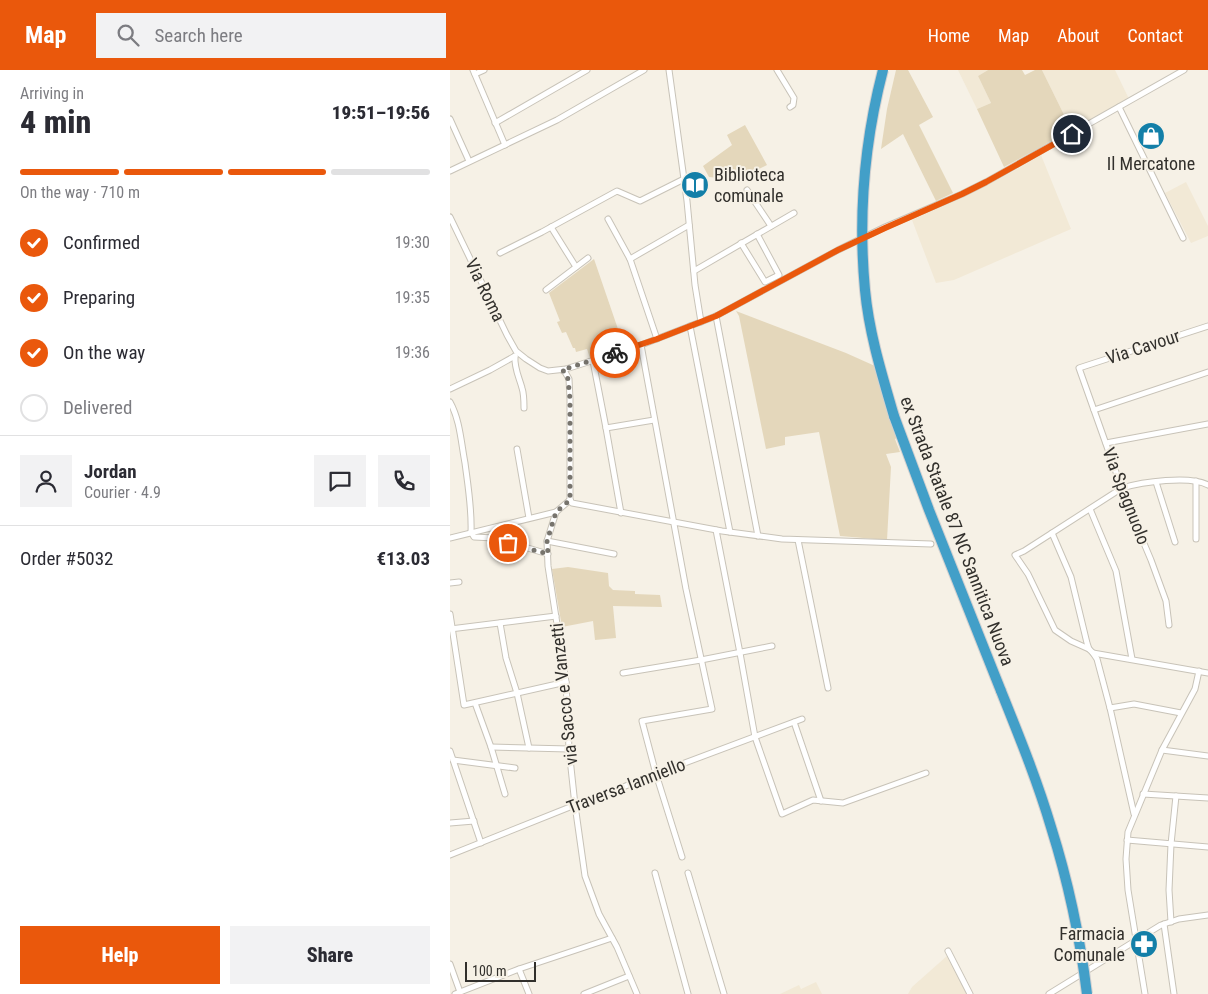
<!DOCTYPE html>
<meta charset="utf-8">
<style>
body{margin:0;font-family:"Roboto Condensed",sans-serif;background:#f2f2f3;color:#2b2b33;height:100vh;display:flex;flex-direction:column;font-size:19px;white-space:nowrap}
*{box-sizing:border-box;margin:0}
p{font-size:16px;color:#7c7c81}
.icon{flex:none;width:28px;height:28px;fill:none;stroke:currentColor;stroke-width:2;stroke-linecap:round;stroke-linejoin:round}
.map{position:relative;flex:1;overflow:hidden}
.sheet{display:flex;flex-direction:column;background:#fff;width:450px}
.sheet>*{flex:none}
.scale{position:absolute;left:15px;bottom:12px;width:71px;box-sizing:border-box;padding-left:5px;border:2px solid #32302c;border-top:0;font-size:14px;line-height:18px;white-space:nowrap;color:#32302c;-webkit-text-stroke:4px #f6f1e6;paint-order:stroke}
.pin{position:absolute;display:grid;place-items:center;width:42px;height:42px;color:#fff;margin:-21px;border:2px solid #fff;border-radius:50%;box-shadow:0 1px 5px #0007}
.courier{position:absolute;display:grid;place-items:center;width:50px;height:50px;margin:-25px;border:4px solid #ea580c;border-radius:50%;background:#fff;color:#222;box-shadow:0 1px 6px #0007}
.head em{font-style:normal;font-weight:800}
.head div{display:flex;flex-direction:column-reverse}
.head{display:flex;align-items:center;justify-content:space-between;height:85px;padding:0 20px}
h1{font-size:32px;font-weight:800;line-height:38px}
.bar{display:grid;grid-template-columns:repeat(4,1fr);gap:8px 5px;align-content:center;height:60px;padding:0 20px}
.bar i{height:6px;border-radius:4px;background:#e1e1e2}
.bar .current{background:#ea580c}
.bar p{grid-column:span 4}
.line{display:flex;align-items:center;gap:12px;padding:0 20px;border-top:1px solid #e1e1e2}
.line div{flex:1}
.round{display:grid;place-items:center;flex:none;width:52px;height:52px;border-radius:0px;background:#f2f2f3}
ol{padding:0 20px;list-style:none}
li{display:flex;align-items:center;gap:15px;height:55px}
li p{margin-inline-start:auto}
li .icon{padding:5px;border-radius:50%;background:#ea580c;color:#fff;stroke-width:4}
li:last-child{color:#7c7c81}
li i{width:28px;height:28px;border:2px solid #e1e1e2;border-radius:50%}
.cta{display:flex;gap:10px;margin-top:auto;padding:10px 20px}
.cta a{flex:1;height:58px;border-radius:0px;background:#ea580c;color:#fff;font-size:20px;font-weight:800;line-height:58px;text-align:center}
.cta a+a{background:#f2f2f3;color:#2b2b33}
header{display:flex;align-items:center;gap:30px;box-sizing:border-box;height:70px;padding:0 25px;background:#ea580c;color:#fff}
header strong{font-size:24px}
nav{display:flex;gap:28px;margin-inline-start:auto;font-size:18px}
.search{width:350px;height:45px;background:#f2f2f3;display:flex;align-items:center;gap:12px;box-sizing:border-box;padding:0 18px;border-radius:0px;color:#7c7c81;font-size:19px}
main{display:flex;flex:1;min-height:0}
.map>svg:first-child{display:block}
.built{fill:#f2e9d6}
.green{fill:#e4d7bb}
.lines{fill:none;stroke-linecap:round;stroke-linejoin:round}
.street-casing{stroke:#c8c3b8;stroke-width:7}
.highway-casing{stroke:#d2d1d1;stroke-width:12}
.street{stroke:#fff;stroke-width:5}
.highway{stroke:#429fc8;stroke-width:10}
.highway-bridge-casing{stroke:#d2d1d1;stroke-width:12;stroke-linecap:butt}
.highway-bridge{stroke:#429fc8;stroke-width:10}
.done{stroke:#77746d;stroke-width:5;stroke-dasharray:0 9}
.route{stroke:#ea580c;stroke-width:6}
.labels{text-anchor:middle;stroke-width:4;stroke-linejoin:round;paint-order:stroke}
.poi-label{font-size:18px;fill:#32302c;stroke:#f6f1e6}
.street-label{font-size:18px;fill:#32302c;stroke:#f6f1e6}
</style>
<header>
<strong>Map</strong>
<div class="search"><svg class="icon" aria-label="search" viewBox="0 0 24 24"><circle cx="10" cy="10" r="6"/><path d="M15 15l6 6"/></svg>Search here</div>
<nav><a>Home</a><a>Map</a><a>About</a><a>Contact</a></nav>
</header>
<main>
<section class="sheet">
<div class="head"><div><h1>4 min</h1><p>Arriving in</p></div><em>19:51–19:56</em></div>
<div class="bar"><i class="current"></i><i class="current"></i><i class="current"></i><i></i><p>On the way · 710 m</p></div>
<ol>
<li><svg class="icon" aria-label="check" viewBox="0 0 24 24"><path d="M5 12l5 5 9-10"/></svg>Confirmed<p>19:30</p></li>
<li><svg class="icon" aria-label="check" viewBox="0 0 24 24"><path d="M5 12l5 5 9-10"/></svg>Preparing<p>19:35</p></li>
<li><svg class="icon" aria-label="check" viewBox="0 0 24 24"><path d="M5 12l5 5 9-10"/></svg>On the way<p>19:36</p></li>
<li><i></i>Delivered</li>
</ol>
<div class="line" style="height:90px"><a class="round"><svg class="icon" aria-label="person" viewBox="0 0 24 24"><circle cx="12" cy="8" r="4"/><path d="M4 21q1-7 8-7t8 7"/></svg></a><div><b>Jordan</b><p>Courier · 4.9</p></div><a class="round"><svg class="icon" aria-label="chat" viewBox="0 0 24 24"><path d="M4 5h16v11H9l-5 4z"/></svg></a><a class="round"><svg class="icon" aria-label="phone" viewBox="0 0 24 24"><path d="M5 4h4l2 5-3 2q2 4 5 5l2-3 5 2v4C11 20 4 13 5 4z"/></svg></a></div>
<div class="line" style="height:65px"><div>Order #5032</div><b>€13.03</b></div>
<div class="cta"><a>Help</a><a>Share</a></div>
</section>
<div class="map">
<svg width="758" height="924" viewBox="0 0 758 924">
<rect width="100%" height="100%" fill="#f6f1e6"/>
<g class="built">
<polygon points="508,0 538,0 528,6 541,33 527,39"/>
<polygon points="592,0 665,0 679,29 621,59"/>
<polygon points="591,85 621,159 504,210 486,213 462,150 515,126 562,102"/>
<polygon points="736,112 758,156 758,166 741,173 715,123"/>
<polygon points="497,886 517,924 458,924 462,917"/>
<polygon points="366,912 372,924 330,924 349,915 351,919"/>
</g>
<g class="green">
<polygon points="446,0 458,0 483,47 469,55 503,123 486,131 453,64 431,79 437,39"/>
<polygon points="538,0 572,0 575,5 585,0 592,0 621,59 589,78 554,97 527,39 541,33 528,6"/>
<path d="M 295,55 L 317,95 C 300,104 279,110 259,107 L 253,96 L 282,75 L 277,65 Z"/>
<polygon points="144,189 169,262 146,270 145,286 140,288 137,279 126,282 125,278 123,278 116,262 112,263 107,252 110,251 99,223"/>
<polygon points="286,241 396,283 425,296 447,368 445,369 450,382 436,384 441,397 437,470 390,466 369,362 335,367 335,375 316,379 289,246"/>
<polygon points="118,497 158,503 159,516 163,520 185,521 185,524 210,525 212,537 163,536 166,568 145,570 143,551 112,557 102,499"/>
</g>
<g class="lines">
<g class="street-casing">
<g id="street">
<polyline points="23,0 55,75"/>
<polyline points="219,0 237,131 245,215 251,252"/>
<polyline points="327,0 344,28 343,35 340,37"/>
<polyline points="25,4 34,0"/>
<polyline points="669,37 733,168"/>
<polyline points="0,49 19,91"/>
<polyline points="45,53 137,0"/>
<polyline points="0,101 107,50 194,0"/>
<polyline points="297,120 321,156"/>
<polyline points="0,147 57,265 66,281 76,289 90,298 98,301 116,299 191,275 266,246 388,180 435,157 512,124 536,112 734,0"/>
<polyline points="158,149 180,189 207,269"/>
<polyline points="101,157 126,197"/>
<polyline points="291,173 315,212 329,205 307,164"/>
<polyline points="50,183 92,162 167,121 190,131 234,109"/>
<polyline points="180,189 239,155"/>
<polyline points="244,201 344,143"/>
<polyline points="96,220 138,188"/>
<polyline points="266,246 308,466"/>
<polyline points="240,256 280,462"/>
<polyline points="191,275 236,519 262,639 192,651 206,704 232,787"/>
<path d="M 65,286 C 64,298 69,307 72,318 C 74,324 74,331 74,338"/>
<polyline points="143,291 156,358 171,443"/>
<polyline points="112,300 115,302 119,309 120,329 120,430"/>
<polyline points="0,319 40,300 65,286"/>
<path d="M 0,332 C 10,350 11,372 15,393 C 18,416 22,439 21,462"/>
<polyline points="644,340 758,302"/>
<polyline points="156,358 204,350"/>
<polyline points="656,373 758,354"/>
<polyline points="67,379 79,448"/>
<polyline points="746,411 746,469"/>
<polyline points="706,412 725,472"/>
<polyline points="120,430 106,442 97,471 98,496 116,612 119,679 125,735 135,806 149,844 167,877 187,924"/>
<polyline points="120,430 122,433 272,461 332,469 481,474"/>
<polyline points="640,439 666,501 682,589"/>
<polyline points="266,460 290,583 305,667 332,744 363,730 393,733 476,703"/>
<polyline points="21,462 24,467 44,468 98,484"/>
<polyline points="602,463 621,507 637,573 639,579 643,583 758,603"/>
<polyline points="0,468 106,442"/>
<polyline points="348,470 378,618"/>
<polyline points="97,471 164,484"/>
<polyline points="0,513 9,512"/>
<polyline points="0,544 14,635 116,612"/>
<polyline points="50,553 56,588 67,623 79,678"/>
<polyline points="719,555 716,531 701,490 677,433 629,298 758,256"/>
<polyline points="0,559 106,546"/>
<path d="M 639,579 L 621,571 L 605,560 L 578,504 L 565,485 L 574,481 L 672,418 C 692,412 740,405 758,415"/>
<polyline points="643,583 647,589 660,638 684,744"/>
<polyline points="173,603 251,590 322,576"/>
<polyline points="25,633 41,677 55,724"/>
<polyline points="660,638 684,634 731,643"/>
<polyline points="344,652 371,731"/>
<polyline points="41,677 119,679"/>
<polyline points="712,680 758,686"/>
<polyline points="0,681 31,773"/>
<polyline points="3,690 65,698"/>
<polyline points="693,724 758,728"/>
<polyline points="0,753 24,751"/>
<polyline points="677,770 758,777"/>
<polyline points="0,785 125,735 151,726 200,706 352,649"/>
<polyline points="205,803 238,924"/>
<polyline points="238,803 274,924"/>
<polyline points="721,852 719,820 721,774 726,726"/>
<polyline points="714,854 724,924"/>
<polyline points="498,881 520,924"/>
<polyline points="0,894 10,922"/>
<polyline points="69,899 79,924"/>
<polyline points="5,924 69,899 162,868"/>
<polyline points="134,924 179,906"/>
<polyline points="599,924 711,855 729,849 758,845"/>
<polyline points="695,924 678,820 676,789 678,762 712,680 745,619 749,601"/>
</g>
</g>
<g class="highway-casing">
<polyline id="highway" points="444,346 479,440 551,621"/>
</g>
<use href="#street" class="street"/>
<use href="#highway" class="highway"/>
<g class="highway-bridge-casing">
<g id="highway-bridge">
<path d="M 433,0 C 414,73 408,145 415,220 C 419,263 432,305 444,346"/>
<path d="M 551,621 C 569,666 587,710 601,757 C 618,811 630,867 637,924"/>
</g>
</g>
<use href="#highway-bridge" class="highway-bridge"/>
</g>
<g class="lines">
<polyline class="done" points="58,473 98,484 97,471 106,442 120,430 120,329 118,309 115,302 112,300 165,283"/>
<polyline class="route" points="165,283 207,269 266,246 388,180 435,158 512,124 536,112 622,64"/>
</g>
<defs>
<g id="shop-disc" transform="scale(1.4375)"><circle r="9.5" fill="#137fa8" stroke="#f6f1e6"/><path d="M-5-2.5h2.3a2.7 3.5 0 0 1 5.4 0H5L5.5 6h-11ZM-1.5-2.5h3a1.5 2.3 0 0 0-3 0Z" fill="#fff"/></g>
<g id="library-disc" transform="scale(1.4375)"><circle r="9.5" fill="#137fa8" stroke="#f6f1e6"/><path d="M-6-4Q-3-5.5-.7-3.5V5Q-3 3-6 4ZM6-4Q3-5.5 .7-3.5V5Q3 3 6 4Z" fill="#fff"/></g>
<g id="pharmacy-disc" transform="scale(1.4375)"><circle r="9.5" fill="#137fa8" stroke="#f6f1e6"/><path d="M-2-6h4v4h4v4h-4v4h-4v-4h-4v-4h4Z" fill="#fff"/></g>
</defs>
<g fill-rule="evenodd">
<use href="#shop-disc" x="701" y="66"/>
<use href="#library-disc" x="245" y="115"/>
<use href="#pharmacy-disc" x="694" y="874"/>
</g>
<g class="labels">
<g class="poi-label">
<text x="701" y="100">Il Mercatone</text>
<text x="264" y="111" text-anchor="start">Biblioteca<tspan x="264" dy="21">comunale</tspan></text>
<text x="675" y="870" text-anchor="end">Farmacia<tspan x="675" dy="21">Comunale</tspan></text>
</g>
<g class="street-label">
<text transform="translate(35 220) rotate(64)" y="6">Via Roma</text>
<text transform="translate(693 277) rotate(-18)" y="6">Via Cavour</text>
<text transform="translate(676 426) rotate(69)" y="6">Via Spagnuolo</text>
<text transform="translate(507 461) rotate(69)" y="6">ex Strada Statale 87 NC Sannitica Nuova</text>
<text transform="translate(114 624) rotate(-96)" y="6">via Sacco e Vanzetti</text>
<text transform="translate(176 716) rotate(-21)" y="6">Traversa Ianniello</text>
</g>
</g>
</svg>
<div class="scale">100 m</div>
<div class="pin" style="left:58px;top:473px;background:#ea580c"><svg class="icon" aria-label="bag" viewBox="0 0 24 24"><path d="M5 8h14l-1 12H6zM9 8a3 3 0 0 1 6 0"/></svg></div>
<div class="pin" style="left:622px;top:64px;background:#1f2937"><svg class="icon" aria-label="home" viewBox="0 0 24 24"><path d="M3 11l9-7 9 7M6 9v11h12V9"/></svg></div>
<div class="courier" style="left:165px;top:283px"><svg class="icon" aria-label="bike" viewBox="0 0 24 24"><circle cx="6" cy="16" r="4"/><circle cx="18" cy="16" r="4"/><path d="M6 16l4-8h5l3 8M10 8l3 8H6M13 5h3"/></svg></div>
</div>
</main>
